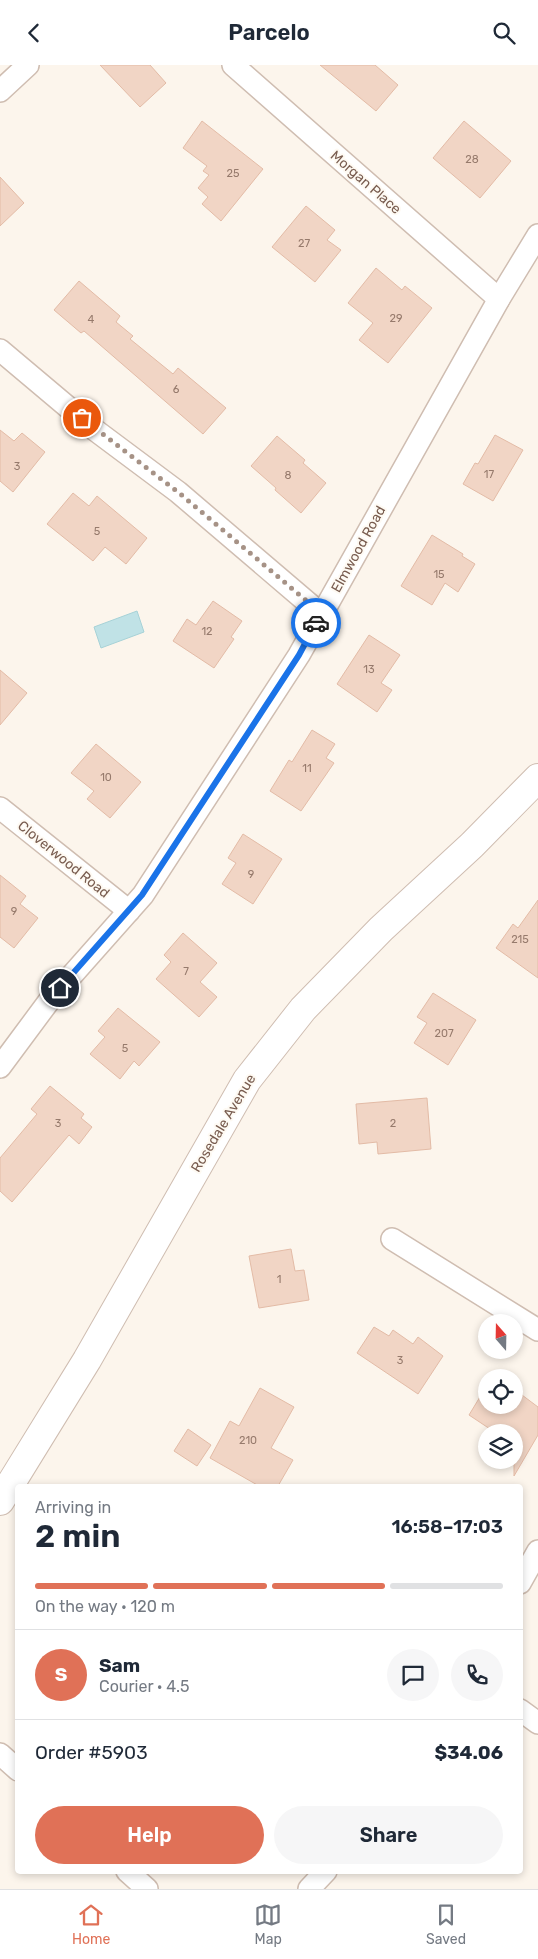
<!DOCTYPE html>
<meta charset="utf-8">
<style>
body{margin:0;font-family:Rubik,sans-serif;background:#f6f6f7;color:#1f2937;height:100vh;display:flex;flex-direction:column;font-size:19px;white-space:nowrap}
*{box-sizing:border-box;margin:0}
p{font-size:16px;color:#747a83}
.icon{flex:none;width:28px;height:28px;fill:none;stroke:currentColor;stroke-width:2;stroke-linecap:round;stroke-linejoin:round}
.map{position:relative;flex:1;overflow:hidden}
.drawer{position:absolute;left:15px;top:1419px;width:508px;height:390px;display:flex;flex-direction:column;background:#fff;border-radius:5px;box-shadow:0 2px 8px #0003}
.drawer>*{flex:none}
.needle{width:32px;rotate:340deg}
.tools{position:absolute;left:478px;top:1249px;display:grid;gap:10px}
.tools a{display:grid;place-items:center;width:45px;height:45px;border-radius:50%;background:#fff;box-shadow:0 2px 8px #0003;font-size:25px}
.pin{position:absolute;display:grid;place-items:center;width:42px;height:42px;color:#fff;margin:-21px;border:2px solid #fff;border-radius:50%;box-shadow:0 1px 5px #0007}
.courier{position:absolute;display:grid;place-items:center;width:50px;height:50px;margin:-25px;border:4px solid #1a73e8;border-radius:50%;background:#fff;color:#222;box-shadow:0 1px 6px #0007}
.overview em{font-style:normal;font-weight:600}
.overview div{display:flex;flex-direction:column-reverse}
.overview{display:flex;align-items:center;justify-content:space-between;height:85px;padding:0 20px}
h1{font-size:32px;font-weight:600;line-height:38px}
.bar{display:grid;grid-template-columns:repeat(4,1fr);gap:8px 5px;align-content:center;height:60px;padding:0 20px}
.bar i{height:6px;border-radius:4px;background:#e0e1e3}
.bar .active{background:#e07157}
.bar p{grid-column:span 4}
.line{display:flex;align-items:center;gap:12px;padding:0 20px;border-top:1px solid #e0e1e3}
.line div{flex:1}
.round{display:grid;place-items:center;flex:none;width:52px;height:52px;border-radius:26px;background:#f6f6f7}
.cta{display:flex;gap:10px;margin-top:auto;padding:10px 20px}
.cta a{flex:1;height:58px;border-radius:30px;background:#e07157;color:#fff;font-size:20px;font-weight:600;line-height:58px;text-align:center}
.cta a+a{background:#f6f6f7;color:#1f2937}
header{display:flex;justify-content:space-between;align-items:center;height:65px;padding:0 20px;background:#fff;font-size:22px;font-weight:600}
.tab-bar{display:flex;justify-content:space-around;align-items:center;height:70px;border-top:1px solid #e0e1e3;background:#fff;font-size:14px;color:#747a83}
.tab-bar a{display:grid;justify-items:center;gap:2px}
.tab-bar .active{color:#e07157}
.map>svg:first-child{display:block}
.water{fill:#c0e2e6;stroke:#a7d2d7}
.building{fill:#f1d5c5;stroke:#e3bba6}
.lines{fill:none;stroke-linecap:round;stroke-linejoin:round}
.minor-casing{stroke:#cfbdb1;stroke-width:24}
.tertiary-casing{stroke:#cfbdb1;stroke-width:30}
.minor{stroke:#fff;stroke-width:21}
.tertiary{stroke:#fff;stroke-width:28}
.done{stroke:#a69286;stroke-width:5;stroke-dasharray:0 9}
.route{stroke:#1a73e8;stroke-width:6}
.labels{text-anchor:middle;stroke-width:4;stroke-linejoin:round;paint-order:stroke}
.number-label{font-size:11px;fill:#967a6c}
.street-label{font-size:14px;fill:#785c4f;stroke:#fefaf3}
</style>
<header><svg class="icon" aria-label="back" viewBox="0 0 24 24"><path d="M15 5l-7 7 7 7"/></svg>Parcelo<svg class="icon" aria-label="search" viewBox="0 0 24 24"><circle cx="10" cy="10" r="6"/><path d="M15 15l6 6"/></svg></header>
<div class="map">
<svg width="538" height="1824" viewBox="0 0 538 1824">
<rect width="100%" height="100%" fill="#fcf5ec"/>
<polygon class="water" points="137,546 144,567 101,583 94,562"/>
<g class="building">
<polygon points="100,0 150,0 166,18 140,42"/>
<polygon points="320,0 375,0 398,20 376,46"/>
<polygon points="202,56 263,104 221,156 202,139 208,132 198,123 209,110 203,106 207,101 183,83"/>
<polygon points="464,56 511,96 480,133 433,93"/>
<polygon points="0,112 24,138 0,161"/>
<polygon points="306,141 335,165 327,175 341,185 315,217 272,182"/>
<polygon points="376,203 402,225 405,221 432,243 388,298 359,275 373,258 348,238"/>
<polygon points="79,216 120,251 116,257 133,271 130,274 173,309 178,303 226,343 203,369 84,266 81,268 54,245"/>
<polygon points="0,365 14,376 22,368 45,387 13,427 0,416"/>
<polygon points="495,370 523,385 493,436 463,419 475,398 478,399"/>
<polygon points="277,371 305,395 303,398 326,418 301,448 275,425 276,423 251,401"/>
<polygon points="73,428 89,441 97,431 147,473 126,499 105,482 93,496 47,459"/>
<polygon points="432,470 463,489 462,491 475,499 458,527 445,518 432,540 401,521"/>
<polygon points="213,536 242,556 231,572 234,574 214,603 173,576 187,554 196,560"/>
<polygon points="369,570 400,590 381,618 392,625 377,647 337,619"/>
<polygon points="0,605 27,628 0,660"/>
<polygon points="312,665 335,679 326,693 334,698 301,746 270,726 289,695 292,697"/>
<polygon points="96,679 141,717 110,753 87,734 94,726 71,708"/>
<polygon points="243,769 282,794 253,839 222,819 236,798 228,793"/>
<polygon points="0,810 26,831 20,839 38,853 14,883 0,872"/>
<polygon points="538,835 538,913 496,883 513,859 518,863"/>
<polygon points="183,868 217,898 200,917 217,932 199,952 156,914 171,897 164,890"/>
<polygon points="433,928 476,955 448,1000 414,978 427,958 417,952"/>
<polygon points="118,943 160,977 139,1001 134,996 120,1014 90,989 105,972 98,966"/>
<polygon points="50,1021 84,1049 81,1053 92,1062 79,1079 69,1070 12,1137 0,1126 0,1093 37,1049 31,1044"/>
<polygon points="427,1033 431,1084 378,1089 377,1077 359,1079 356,1039"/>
<polygon points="291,1184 295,1206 304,1205 309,1235 259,1243 249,1191"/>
<polygon points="374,1262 389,1271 393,1265 413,1279 418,1272 443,1291 418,1329 357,1288"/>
<polygon points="486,1322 486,1340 514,1340 514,1324 538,1342 538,1370 514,1411 514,1368 496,1368 469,1350"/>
<polygon points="260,1323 294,1342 271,1383 293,1395 278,1421 259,1421 210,1393 230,1356 239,1361"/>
<polygon points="188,1364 211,1380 197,1401 174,1386"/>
</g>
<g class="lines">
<g class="minor-casing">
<g id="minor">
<polyline points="233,0 499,234"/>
<polyline points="0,26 28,0"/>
<polyline points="0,285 95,365 178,427 321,549"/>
<polyline points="0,743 129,846"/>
<polyline points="0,1002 49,936 143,830 299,590 499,234 538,170"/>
<polyline points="392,1174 538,1265"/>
<polyline points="520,1518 538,1486"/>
<polyline points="520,1645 538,1658"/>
<polyline points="0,1689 18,1705"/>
<polyline points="127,1806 147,1824"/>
<polyline points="309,1824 326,1806"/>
</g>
</g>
<g class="tertiary-casing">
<polyline id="tertiary" points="0,1436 87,1295 247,1015 303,944 381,864 472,780 538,713"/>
</g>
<use href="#minor" class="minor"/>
<use href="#tertiary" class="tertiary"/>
</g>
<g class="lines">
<polyline class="done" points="82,353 178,427 322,549 316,558"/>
<polyline class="route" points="60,923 142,830 299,590 316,558"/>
</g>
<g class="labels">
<g class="number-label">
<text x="472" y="98">28</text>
<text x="233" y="112">25</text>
<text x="304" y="182">27</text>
<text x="396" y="257">29</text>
<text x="91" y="258">4</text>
<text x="176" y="328">6</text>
<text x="17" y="405">3</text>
<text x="489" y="413">17</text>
<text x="288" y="414">8</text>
<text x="97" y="470">5</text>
<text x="439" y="513">15</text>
<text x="207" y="570">12</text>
<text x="369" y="608">13</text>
<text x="307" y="707">11</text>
<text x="106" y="716">10</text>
<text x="251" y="813">9</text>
<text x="14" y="850">9</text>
<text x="520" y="878">215</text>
<text x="186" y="910">7</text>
<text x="444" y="972">207</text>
<text x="125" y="987">5</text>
<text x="58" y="1062">3</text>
<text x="393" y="1062">2</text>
<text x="279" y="1218">1</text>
<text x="400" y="1299">3</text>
<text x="248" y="1379">210</text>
</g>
<g class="street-label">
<text transform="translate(366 117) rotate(41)" y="5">Morgan Place</text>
<text transform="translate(358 484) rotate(-61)" y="5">Elmwood Road</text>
<text transform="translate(64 794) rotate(39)" y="5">Cloverwood Road</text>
<text transform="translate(223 1058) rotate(-59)" y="5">Rosedale Avenue</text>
</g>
</g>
</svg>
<div class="tools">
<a><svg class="needle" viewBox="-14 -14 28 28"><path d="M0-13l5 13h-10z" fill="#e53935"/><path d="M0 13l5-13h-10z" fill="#747a83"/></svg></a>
<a><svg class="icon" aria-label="locate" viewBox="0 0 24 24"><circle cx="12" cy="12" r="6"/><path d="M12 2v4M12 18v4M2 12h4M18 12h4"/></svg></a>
<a><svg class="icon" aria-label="layers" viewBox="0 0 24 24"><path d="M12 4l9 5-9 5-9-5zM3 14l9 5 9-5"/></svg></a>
</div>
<div class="pin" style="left:82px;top:353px;background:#ea580c"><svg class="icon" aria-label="bag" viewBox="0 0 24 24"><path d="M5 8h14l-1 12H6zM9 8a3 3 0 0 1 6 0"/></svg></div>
<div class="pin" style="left:60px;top:923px;background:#1f2937"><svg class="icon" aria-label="home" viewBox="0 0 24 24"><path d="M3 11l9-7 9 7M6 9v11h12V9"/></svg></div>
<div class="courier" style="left:316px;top:558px"><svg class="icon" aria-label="car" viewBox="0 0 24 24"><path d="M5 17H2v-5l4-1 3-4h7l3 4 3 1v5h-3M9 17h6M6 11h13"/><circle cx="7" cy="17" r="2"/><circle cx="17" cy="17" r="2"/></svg></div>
<section class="drawer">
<div class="overview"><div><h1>2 min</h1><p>Arriving in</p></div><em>16:58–17:03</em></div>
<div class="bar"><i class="active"></i><i class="active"></i><i class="active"></i><i></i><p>On the way · 120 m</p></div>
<div class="line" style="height:90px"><b class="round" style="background:#e07157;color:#fff">S</b><div><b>Sam</b><p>Courier · 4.5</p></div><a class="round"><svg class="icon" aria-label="chat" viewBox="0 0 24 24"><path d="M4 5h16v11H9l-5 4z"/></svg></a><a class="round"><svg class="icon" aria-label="phone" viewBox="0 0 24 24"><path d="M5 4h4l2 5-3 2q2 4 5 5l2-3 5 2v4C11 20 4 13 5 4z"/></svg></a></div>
<div class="line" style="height:65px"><div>Order #5903</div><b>$34.06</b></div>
<div class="cta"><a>Help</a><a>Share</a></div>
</section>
</div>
<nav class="tab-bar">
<a class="active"><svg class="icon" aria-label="home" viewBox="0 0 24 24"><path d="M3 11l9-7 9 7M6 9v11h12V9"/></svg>Home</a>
<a><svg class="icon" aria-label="map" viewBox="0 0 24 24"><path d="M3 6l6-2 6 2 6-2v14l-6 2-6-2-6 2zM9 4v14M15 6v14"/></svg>Map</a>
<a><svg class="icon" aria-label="saved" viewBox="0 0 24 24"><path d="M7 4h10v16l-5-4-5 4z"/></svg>Saved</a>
</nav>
